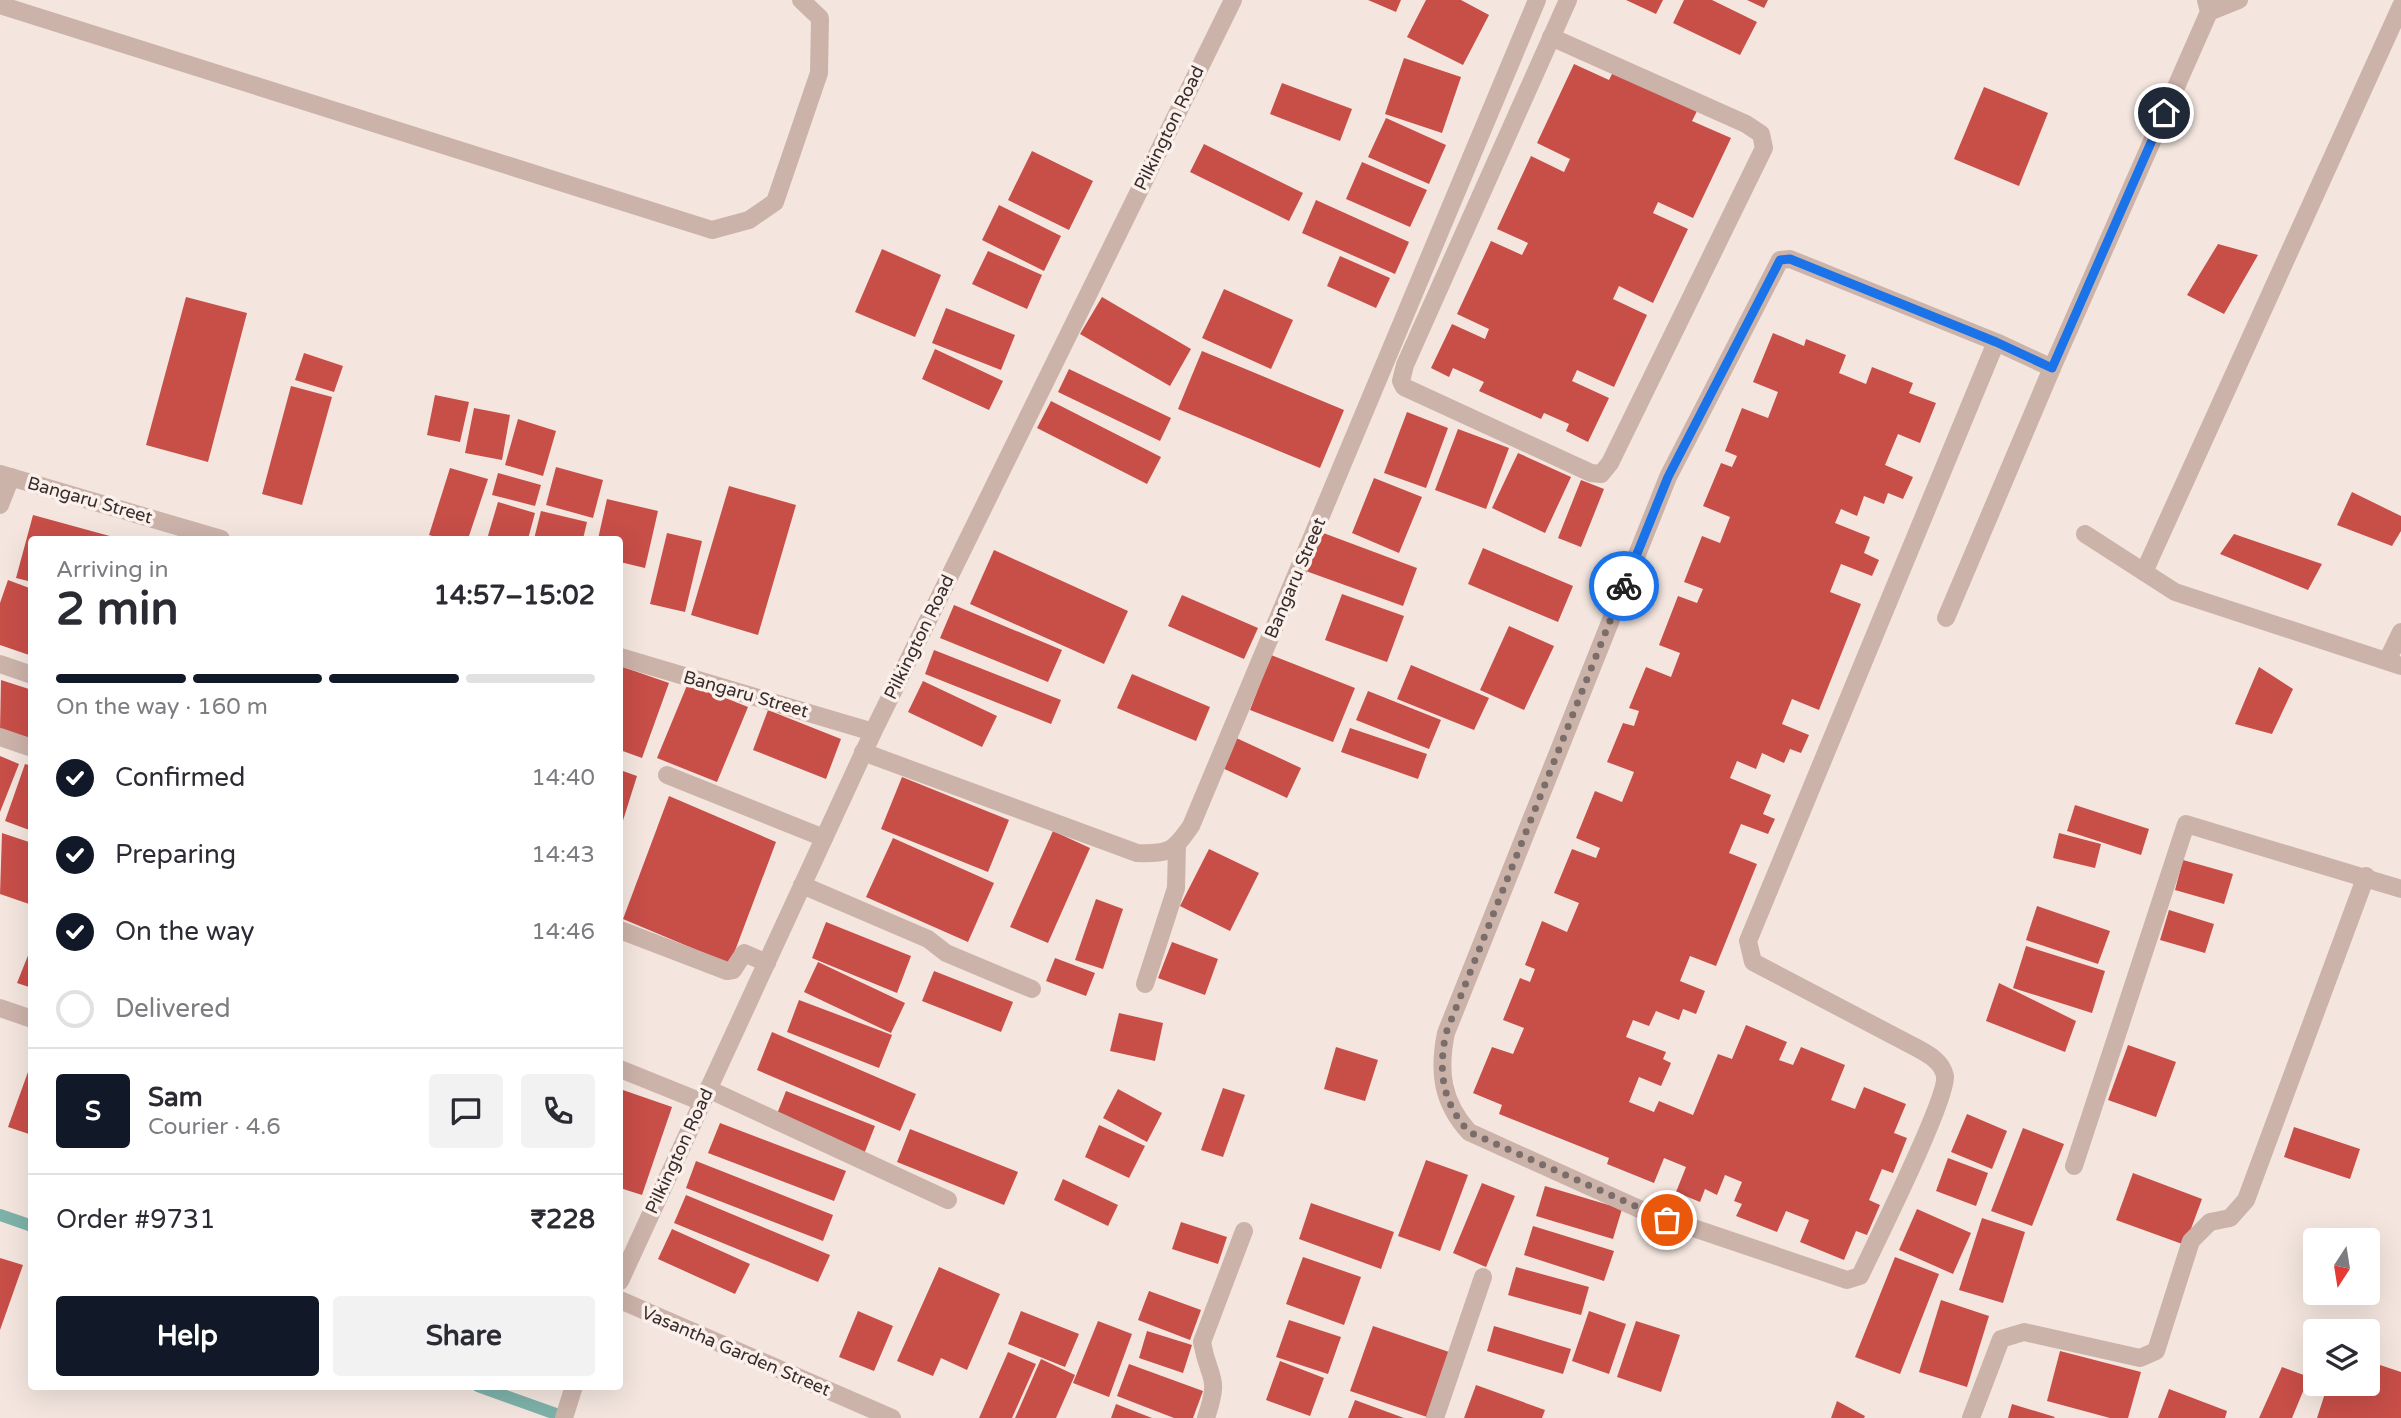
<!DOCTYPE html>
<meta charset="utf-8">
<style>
body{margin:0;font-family:"Varela Round",sans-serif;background:#f2f2f3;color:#2b2b33;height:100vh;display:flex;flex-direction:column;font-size:26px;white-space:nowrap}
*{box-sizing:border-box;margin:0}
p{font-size:23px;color:#7c7c81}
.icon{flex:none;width:38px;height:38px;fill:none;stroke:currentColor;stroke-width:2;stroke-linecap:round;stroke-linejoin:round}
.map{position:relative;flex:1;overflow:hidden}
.side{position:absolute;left:28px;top:536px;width:595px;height:854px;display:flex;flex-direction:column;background:#fff;border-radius:7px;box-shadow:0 7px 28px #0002}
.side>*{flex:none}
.needle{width:46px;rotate:192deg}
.buttons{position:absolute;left:2303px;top:1228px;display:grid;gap:14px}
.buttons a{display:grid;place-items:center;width:77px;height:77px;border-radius:7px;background:#fff;box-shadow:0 7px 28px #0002;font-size:35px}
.pin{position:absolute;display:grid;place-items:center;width:60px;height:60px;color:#fff;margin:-30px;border:4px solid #fff;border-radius:50%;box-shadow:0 2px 7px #0007}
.courier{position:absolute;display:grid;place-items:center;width:70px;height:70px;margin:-35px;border:5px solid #1a73e8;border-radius:50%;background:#fff;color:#222;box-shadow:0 2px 9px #0007}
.head em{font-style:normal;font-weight:800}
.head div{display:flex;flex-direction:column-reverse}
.head{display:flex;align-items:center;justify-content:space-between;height:119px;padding:0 28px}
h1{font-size:46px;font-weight:800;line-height:52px}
.bar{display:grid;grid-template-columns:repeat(4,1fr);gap:10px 7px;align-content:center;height:84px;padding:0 28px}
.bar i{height:9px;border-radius:5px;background:#e1e1e2}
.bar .on{background:#111827}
.bar p{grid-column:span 4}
.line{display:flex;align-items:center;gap:18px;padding:0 28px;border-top:2px solid #e1e1e2}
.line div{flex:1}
.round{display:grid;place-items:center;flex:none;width:74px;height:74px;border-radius:7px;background:#f2f2f3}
ol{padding:0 28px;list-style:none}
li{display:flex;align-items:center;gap:21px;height:77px}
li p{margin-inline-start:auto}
li .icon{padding:7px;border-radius:50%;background:#111827;color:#fff;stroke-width:4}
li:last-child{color:#7c7c81}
li i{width:38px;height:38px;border:4px solid #e1e1e2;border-radius:50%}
.cta{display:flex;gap:14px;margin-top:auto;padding:14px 28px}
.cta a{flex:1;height:80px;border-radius:7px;background:#111827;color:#fff;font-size:28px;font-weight:800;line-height:80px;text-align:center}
.cta a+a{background:#f2f2f3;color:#2b2b33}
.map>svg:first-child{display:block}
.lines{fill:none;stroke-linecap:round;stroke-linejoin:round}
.stream{stroke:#7db2a9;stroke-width:12}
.building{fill:#c84e48}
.service{stroke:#ccb3aa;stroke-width:18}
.minor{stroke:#ccb3aa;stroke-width:18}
.tertiary{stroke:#ccb3aa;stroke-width:18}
.done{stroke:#7b6d69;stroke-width:7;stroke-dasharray:0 12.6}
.route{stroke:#1a73e8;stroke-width:9}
.labels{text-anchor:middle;stroke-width:7;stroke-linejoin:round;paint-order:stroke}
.street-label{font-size:18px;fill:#3a2c2a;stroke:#fbf1ec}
</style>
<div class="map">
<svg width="2401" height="1418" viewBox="0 0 2401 1418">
<rect width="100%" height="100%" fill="#f4e6df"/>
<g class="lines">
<g class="stream">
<polyline points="0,1215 32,1226"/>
<polyline points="478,1386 567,1418"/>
</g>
</g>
<g class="building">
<polygon points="1368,0 1401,0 1396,12"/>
<polygon points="1426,0 1461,0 1489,15 1463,65 1407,37"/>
<polygon points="1626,0 1663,0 1656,14"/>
<polygon points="1684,0 1712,0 1757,22 1740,55 1673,23"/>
<polygon points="1747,0 1768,0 1764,8"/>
<polygon points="1404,58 1461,77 1442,133 1385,114"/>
<polygon points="1574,64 1609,80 1614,70 1698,109 1692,121 1731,138 1693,218 1658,202 1653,213 1688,229 1653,303 1619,286 1613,299 1647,315 1614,387 1577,370 1572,381 1609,398 1588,442 1566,431 1569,424 1544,413 1541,419 1479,391 1484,382 1453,368 1449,377 1431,368 1452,324 1485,339 1489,329 1457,314 1491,241 1522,255 1528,243 1497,229 1531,156 1564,172 1570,159 1537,143"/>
<polygon points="1282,83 1352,109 1340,141 1270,114"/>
<polygon points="1984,87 2048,113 2019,186 1954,159"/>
<polygon points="1386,118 1446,145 1429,184 1368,157"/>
<polygon points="1204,144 1303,193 1289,221 1190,172"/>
<polygon points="1032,151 1093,181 1069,230 1008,200"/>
<polygon points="1362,162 1427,190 1410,227 1346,199"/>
<polygon points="1316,200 1409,242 1395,274 1302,233"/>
<polygon points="999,205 1061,236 1044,271 982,240"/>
<polygon points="2218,244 2258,255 2224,314 2187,295"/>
<polygon points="882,249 941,275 915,337 855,312"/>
<polygon points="988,251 1042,275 1027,309 972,284"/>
<polygon points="1340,256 1390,278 1376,308 1327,286"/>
<polygon points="1224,289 1293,320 1271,369 1202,338"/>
<polygon points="186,297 247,313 208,462 146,445"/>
<polygon points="1102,297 1191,349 1170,386 1080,334"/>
<polygon points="946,308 1015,335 1001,370 932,343"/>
<polygon points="1773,333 1804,346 1806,339 1846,355 1839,373 1866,384 1872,367 1913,383 1909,393 1936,403 1920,443 1898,434 1885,465 1913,477 1903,499 1888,493 1884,504 1864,496 1857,516 1841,509 1835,523 1870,537 1864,553 1879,560 1872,576 1841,564 1830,592 1861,604 1819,710 1792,699 1782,724 1809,735 1801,753 1790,749 1784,763 1762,753 1756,769 1737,761 1730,778 1771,795 1763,814 1775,819 1768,834 1741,824 1729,853 1757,864 1716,966 1690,956 1680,981 1705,991 1696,1014 1683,1009 1679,1020 1656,1011 1649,1026 1633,1020 1626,1037 1666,1052 1663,1059 1671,1063 1661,1086 1639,1077 1629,1102 1654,1112 1659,1101 1693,1115 1718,1054 1732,1059 1746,1025 1787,1042 1779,1060 1793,1065 1801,1047 1845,1065 1831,1100 1855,1109 1864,1087 1906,1104 1894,1133 1907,1138 1893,1173 1882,1169 1869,1200 1880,1205 1867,1235 1856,1231 1844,1260 1800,1242 1809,1220 1786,1211 1777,1232 1736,1216 1742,1204 1734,1201 1742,1182 1725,1175 1717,1195 1705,1189 1700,1202 1676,1192 1686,1167 1664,1158 1654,1183 1607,1164 1609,1158 1499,1114 1502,1105 1473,1093 1492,1047 1513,1054 1524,1028 1503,1020 1520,978 1530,982 1535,969 1525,965 1542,921 1567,932 1579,903 1554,893 1572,849 1596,858 1600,848 1576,838 1595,791 1622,802 1634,772 1607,762 1623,723 1634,726 1639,711 1629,708 1646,667 1671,677 1680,653 1659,645 1678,596 1697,603 1703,589 1684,582 1702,536 1720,543 1730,517 1703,506 1721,463 1732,467 1737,456 1725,451 1742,408 1768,418 1778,392 1753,382"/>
<polygon points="935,349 1003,381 989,410 922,379"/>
<polygon points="1202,351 1344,410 1320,468 1178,409"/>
<polygon points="304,353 343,366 334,392 295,380"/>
<polygon points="1069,369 1171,418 1160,441 1058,392"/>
<polygon points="291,386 332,397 302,505 262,494"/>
<polygon points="435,395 469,402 460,442 427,435"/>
<polygon points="1051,401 1161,457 1147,484 1037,428"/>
<polygon points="474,408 510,415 502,460 465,453"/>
<polygon points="1407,412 1448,428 1426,488 1384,473"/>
<polygon points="518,419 556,431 543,476 505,465"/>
<polygon points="1458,429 1509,448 1486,509 1435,490"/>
<polygon points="1518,453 1571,477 1545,533 1492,508"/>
<polygon points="556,467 603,480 593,518 546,505"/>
<polygon points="450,468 488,479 468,539 442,539 429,535"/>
<polygon points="498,473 541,485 535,506 492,495"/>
<polygon points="1374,478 1422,497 1399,553 1352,533"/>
<polygon points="1581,480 1604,489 1581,547 1558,538"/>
<polygon points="729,486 796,505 758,635 691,615"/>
<polygon points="2352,492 2401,516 2401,531 2392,546 2337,525"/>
<polygon points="607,499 658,511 645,568 620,562 620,539 598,539"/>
<polygon points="498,502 535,513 528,539 487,539"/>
<polygon points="541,511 587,522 583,539 534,539"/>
<polygon points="33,515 117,538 116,539 32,539 32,582 16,578"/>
<polygon points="1318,531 1417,568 1403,606 1303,570"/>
<polygon points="667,533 702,541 685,612 650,604"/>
<polygon points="2234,534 2322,564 2308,590 2220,554"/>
<polygon points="1483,548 1573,586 1558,622 1468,584"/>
<polygon points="994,550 1128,611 1104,664 970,604"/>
<polygon points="8,580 32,589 32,656 0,645 0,603"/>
<polygon points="1342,594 1404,616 1387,662 1325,640"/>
<polygon points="1182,595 1258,628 1244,659 1168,626"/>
<polygon points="954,605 1062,650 1048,682 940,638"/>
<polygon points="1509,626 1554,646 1524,710 1480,690"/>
<polygon points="934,650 1061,700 1051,724 925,674"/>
<polygon points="1271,655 1355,688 1333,742 1250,710"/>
<polygon points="1411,665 1489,698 1474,730 1397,699"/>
<polygon points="620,666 669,683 642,758 620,750"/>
<polygon points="2259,667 2293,689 2272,734 2235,724"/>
<polygon points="1132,674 1210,707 1196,741 1117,708"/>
<polygon points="1,680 32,690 32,741 0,731"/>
<polygon points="923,681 997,716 982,747 908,712"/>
<polygon points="688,683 748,707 717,782 657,758"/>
<polygon points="1368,691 1441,720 1429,749 1356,720"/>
<polygon points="768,710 841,739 826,779 753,750"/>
<polygon points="1350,728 1427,754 1418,779 1341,752"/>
<polygon points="1232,736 1301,768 1287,798 1218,766"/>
<polygon points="0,756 19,764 0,812"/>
<polygon points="25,764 32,766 32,831 5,821"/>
<polygon points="620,770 637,776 620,830"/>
<polygon points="902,777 1009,820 988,872 881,829"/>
<polygon points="669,796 776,842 730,964 623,919"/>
<polygon points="2075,805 2149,829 2141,855 2067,831"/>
<polygon points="1053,831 1090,848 1048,943 1010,927"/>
<polygon points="2,833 32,843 32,905 0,894"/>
<polygon points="2059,833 2101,844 2095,868 2053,858"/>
<polygon points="893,838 994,883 968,942 866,897"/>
<polygon points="1209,849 1259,873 1230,931 1180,906"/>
<polygon points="2183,860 2233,874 2224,904 2175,890"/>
<polygon points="1096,899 1123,909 1103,969 1075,960"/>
<polygon points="2037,906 2110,931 2098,964 2026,940"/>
<polygon points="2169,910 2214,924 2205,953 2160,940"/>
<polygon points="826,922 911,956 897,993 812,958"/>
<polygon points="1172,942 1218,959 1205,995 1158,978"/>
<polygon points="2026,946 2105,971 2092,1013 2013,988"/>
<polygon points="31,948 32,948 32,988 17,983"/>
<polygon points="1055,958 1095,973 1086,996 1046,981"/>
<polygon points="818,962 905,1003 891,1033 804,992"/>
<polygon points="934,971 1013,1002 1001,1032 922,1001"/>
<polygon points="1999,983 2076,1021 2065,1052 1986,1021"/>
<polygon points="799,1000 892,1035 879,1068 787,1032"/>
<polygon points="1119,1013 1163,1023 1155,1061 1110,1051"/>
<polygon points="772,1032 916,1094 900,1131 757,1070"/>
<polygon points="2128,1045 2176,1062 2156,1117 2108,1100"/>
<polygon points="1336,1047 1378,1060 1365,1101 1324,1089"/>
<polygon points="32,1061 32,1135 8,1127"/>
<polygon points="1223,1088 1245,1095 1223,1157 1201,1150"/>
<polygon points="620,1089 672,1107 642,1195 620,1188"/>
<polygon points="1118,1089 1162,1113 1147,1142 1103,1118"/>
<polygon points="786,1091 875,1126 864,1154 775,1119"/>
<polygon points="1967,1114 2007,1131 1992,1169 1951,1152"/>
<polygon points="720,1123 846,1171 834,1201 708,1153"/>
<polygon points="1099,1125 1145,1146 1129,1178 1085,1157"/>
<polygon points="2294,1127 2360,1149 2350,1179 2284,1157"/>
<polygon points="2023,1128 2064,1144 2032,1226 1991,1211"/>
<polygon points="910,1129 1018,1172 1004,1205 897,1162"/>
<polygon points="1948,1158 1988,1173 1976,1206 1936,1191"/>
<polygon points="1426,1160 1468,1175 1440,1251 1398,1236"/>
<polygon points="696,1161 833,1215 823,1241 686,1188"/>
<polygon points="2133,1173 2202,1199 2185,1245 2116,1220"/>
<polygon points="1063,1179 1118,1205 1108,1226 1054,1200"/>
<polygon points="1482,1183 1515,1196 1486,1267 1453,1253"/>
<polygon points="1545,1186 1622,1209 1613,1239 1536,1216"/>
<polygon points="686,1195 830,1255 818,1282 674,1223"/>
<polygon points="1311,1203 1394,1232 1381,1269 1299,1239"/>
<polygon points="1917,1209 1971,1233 1953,1274 1899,1250"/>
<polygon points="1982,1218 2025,1232 2003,1303 1959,1290"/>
<polygon points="1181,1222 1227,1237 1218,1264 1172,1249"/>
<polygon points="1533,1226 1614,1251 1604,1281 1524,1255"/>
<polygon points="672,1229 750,1264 735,1294 658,1259"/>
<polygon points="1303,1257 1361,1277 1344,1325 1286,1304"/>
<polygon points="1895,1257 1939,1274 1900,1374 1855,1357"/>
<polygon points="0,1258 23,1265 0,1330"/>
<polygon points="939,1267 1000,1294 967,1370 941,1358 933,1376 897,1361"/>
<polygon points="1516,1267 1589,1287 1581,1315 1508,1295"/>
<polygon points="1149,1291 1201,1310 1190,1340 1138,1320"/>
<polygon points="1941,1300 1989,1316 1967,1387 1919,1372"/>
<polygon points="858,1311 893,1326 874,1371 839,1357"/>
<polygon points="1021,1311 1079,1334 1065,1367 1008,1344"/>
<polygon points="1589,1311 1626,1324 1609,1374 1572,1361"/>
<polygon points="1289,1320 1341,1337 1328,1374 1276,1357"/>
<polygon points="1098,1321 1132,1334 1109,1397 1073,1383"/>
<polygon points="1636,1321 1680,1335 1661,1392 1617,1377"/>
<polygon points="1373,1326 1452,1353 1430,1418 1350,1391"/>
<polygon points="1494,1326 1571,1349 1563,1374 1487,1351"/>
<polygon points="1147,1331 1192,1345 1183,1373 1139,1358"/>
<polygon points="2060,1351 2141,1372 2128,1418 2110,1418 2047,1401"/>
<polygon points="1008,1352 1036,1364 1012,1418 979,1418"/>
<polygon points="1041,1359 1075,1375 1056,1418 1015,1418"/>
<polygon points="1280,1361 1324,1378 1310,1416 1266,1400"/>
<polygon points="2368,1361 2401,1372 2401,1418 2317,1418 2328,1384 2368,1384"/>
<polygon points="1129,1364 1203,1391 1193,1418 1174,1418 1117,1396"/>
<polygon points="2282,1367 2309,1377 2292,1418 2259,1418"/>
<polygon points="1476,1385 1545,1410 1542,1418 1464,1418"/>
<polygon points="2169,1389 2227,1411 2225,1418 2158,1418"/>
<polygon points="1355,1400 1404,1418 1348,1418"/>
<polygon points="1837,1401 1865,1416 1864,1418 1831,1418"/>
<polygon points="1116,1404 1152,1418 1111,1418"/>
<polygon points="2012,1404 2055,1417 2054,1418 2008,1418"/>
</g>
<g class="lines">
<polyline class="service" points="0,5 712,230 749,220 775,202 819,73 820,18 801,0"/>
<g class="minor">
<polyline points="2209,12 2239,0"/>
<polyline points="1551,37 1746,124 1761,134 1764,148 1610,463 1601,474 1591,473 1404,387 1401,381 1405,365 1568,0"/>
<path d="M 1996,342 L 1748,941 L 1753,962 L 1915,1047 C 1928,1054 1942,1061 1945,1076 C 1948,1098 1874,1246 1860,1276 L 1847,1280 L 1646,1212 L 1469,1132 C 1442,1102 1438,1072 1446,1033 L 1668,477 L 1780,260 L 1790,259 L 1996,342 L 2052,368"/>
<polyline points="0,474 221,539"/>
<polyline points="0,505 11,477"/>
<polyline points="2085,534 2175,592 2401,666"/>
<polyline points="2144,572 2401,6"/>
<polyline points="1946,618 2052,368 2209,12 2206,0"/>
<polyline points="620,657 873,732"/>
<polyline points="2387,661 2401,632"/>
<polyline points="0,664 32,675"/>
<polyline points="0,737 32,748"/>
<path d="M 863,752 L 1137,853 C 1168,854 1173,852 1191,826 L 1537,0"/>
<polyline points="667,775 824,838"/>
<polyline points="802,885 928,939 946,953 1032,989"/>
<polyline points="620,930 727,971 733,970 744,953 767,963"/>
<polyline points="1145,984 1176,888 1177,845"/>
<polyline points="0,1008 32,1019"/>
<polyline points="620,1069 702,1102"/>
<polyline points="708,1089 948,1200"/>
<polyline points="2074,1166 2186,824 2401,889"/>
<polyline points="620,1300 892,1418"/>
<path d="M 1206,1418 C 1221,1374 1209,1382 1202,1342 L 1244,1231"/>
<polyline points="1435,1418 1483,1277"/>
<polyline points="1971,1418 2001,1339 2024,1332 2140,1358 2156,1351 2191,1241 2210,1222 2230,1218 2246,1200 2366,876"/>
</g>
<g class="tertiary">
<polyline points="620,1281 873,732 1233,0"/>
<polyline points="564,1418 574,1386"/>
</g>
</g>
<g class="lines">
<path class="done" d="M 1624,586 L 1446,1033 C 1438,1072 1442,1102 1469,1132 L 1667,1220"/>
<polyline class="route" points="1624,586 1668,477 1780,260 1790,259 1996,342 2052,368 2164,113"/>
</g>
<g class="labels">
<g class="street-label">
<text transform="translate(1169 128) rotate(-64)" y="6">Pilkington Road</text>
<text transform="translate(90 500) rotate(16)" y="6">Bangaru Street</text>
<text transform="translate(1295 578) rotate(-67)" y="6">Bangaru Street</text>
<text transform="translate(919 637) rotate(-64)" y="6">Pilkington Road</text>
<text transform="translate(746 694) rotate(16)" y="6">Bangaru Street</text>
<text transform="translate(679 1151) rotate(-65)" y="6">Pilkington Road</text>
<text transform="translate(736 1351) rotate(23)" y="6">Vasantha Garden Street</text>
</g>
</g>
</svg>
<div class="buttons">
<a><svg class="needle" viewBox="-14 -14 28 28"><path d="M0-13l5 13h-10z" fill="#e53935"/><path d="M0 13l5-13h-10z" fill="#7c7c81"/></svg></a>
<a><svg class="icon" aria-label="layers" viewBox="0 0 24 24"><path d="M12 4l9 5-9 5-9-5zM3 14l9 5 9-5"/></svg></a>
</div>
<div class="pin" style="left:1667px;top:1220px;background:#ea580c"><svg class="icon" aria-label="bag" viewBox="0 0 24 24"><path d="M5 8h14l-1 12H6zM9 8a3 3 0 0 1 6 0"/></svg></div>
<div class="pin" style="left:2164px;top:113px;background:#1f2937"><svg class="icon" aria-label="home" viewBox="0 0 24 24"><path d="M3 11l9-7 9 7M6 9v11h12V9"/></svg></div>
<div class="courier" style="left:1624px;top:586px"><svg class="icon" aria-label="bike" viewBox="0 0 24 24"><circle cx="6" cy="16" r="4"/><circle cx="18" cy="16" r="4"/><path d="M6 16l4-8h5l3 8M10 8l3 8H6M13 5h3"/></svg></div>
<section class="side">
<div class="head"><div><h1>2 min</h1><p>Arriving in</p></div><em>14:57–15:02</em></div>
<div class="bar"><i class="on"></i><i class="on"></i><i class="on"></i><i></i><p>On the way · 160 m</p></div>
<ol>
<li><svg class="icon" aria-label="check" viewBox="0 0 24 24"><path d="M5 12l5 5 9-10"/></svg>Confirmed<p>14:40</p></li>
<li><svg class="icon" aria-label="check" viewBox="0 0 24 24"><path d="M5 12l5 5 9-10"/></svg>Preparing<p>14:43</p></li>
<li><svg class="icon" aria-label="check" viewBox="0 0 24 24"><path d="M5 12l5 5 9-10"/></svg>On the way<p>14:46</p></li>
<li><i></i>Delivered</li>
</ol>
<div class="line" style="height:126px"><b class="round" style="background:#111827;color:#fff">S</b><div><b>Sam</b><p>Courier · 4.6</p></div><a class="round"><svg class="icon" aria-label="chat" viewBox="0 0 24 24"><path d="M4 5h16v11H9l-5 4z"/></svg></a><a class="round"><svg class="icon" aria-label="phone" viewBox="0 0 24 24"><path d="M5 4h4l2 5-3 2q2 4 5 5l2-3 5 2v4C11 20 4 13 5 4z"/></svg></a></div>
<div class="line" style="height:91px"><div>Order #9731</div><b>₹228</b></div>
<div class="cta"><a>Help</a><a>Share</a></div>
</section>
</div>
